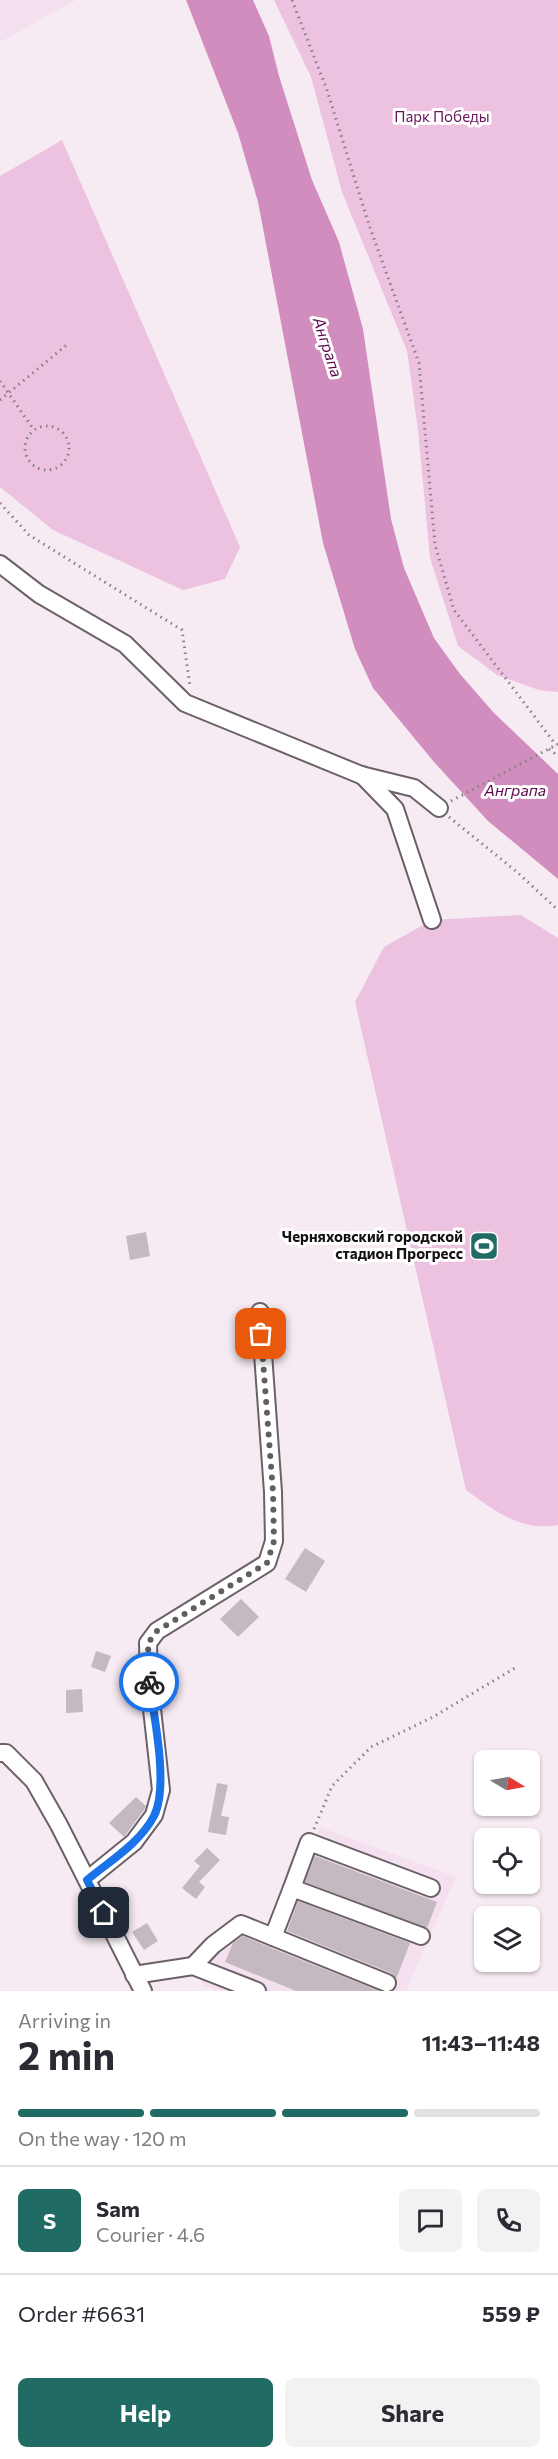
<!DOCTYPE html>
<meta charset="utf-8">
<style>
body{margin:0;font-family:Commissioner,sans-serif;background:#f2f2f3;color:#2b2b33;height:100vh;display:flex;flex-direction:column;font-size:22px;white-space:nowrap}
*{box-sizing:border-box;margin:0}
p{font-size:20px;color:#7c7c81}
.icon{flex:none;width:33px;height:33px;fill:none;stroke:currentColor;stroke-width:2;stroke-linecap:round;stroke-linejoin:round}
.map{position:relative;height:1991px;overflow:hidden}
.side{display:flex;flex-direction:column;background:#fff;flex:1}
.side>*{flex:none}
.needle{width:39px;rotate:100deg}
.buttons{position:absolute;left:474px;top:1750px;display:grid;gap:12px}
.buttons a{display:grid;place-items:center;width:66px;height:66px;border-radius:9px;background:#fff;box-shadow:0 2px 4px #0004;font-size:30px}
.pin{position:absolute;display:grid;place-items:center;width:51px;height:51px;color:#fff;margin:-26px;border-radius:12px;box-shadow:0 3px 9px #0006}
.courier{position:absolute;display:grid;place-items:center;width:60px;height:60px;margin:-30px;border:4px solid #1a73e8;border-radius:50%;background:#fff;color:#222;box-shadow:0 2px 8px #0007}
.overview em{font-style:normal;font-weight:700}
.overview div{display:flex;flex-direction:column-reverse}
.overview{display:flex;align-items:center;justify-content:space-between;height:102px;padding:0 18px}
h1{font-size:39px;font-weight:700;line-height:45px}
.bar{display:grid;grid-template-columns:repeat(4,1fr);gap:9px 6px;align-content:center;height:72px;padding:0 18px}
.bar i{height:8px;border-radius:4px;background:#e1e1e2}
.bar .active{background:#216b65}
.bar p{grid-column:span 4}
.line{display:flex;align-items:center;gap:15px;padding:0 18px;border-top:2px solid #e1e1e2}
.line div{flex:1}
.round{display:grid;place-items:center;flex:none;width:63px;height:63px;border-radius:9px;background:#f2f2f3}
.primary-button{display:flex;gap:12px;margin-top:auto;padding:12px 18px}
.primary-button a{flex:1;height:69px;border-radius:9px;background:#216b65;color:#fff;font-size:24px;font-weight:700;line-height:69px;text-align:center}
.primary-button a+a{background:#f2f2f3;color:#2b2b33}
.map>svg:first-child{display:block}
.built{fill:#f4e0ee}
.green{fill:#edc2e0}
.water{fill:#d28dbf}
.building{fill:#c4b8c1}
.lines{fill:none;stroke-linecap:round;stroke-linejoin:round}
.minor-casing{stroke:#6c6168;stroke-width:20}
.path{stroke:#877f85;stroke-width:3;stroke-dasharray:1.5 4.5;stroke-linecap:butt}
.minor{stroke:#fff;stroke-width:16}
.done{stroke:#635d61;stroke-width:6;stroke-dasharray:0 10.8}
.route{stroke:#1a73e8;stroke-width:8}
.labels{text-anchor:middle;stroke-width:6;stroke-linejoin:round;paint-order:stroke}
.park-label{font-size:15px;fill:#661556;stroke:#fff}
.poi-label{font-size:15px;font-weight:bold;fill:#141013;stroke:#fff;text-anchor:end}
.water-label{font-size:16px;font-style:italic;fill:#5d094d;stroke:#fff}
</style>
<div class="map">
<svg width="558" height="1991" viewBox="0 0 558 1991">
<rect width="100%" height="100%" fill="#f7ebf3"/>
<g class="built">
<polygon points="0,0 76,0 0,42"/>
<polygon points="320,1827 456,1877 406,1991 218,1991 201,1985 228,1923 271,1924"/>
</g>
<g class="green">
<polygon points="274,0 558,0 558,692 539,690 497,675 458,646 430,558 418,430 407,351 342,192 311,77"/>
<polygon points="62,140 240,547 225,579 183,590 53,530 0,487 0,176"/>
<path d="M 521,915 L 558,938 L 558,1525 C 521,1532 495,1511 466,1490 L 355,1002 L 384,947 L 432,920 Z"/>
</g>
<polygon class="water" points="186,0 253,0 269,36 279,76 312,180 339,242 363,329 391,519 404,568 434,638 460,674 494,713 558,774 558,879 488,821 434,762 373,688 355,649 323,543 258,202 238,133"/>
<g class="building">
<polygon points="146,1232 150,1256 130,1260 126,1236"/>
<polygon points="305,1548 325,1561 306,1592 285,1579"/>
<polygon points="241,1599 259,1617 238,1637 220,1619"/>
<polygon points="96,1651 111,1656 105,1672 91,1667"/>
<polygon points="82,1689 83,1712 66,1713 66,1690"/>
<polygon points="217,1783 228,1785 221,1816 229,1817 226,1835 208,1832"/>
<polygon points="136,1797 146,1806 144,1810 124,1837 109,1823"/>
<polygon points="207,1848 220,1860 199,1882 205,1887 196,1899 182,1888 200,1866 194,1861"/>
<polygon points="315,1856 437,1902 427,1928 305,1882"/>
<polygon points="298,1901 410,1943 396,1979 391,1973 287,1931"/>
<polygon points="147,1923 158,1941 144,1950 132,1932"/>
<polygon points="243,1936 269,1947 379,1991 296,1991 225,1962 233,1943"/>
</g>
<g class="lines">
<g class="minor-casing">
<g id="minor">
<polyline points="0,564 39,594 125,644 185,703 361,775 414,788 439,808"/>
<polyline points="362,775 395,809 432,920"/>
<polyline points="0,1753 6,1753 34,1781 59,1825 143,1991"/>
<polyline points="87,1880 134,1842 154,1815 161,1790 149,1682 148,1643 157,1631 267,1563 274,1541 273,1492 260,1312"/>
<polyline points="292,1888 309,1842 431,1888"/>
<polyline points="273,1937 292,1888 421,1936"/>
<polyline points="193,1966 213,1945 241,1924 387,1983"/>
<polyline points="134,1975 193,1966 257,1991"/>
</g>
</g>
<g class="path">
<polyline points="292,0 327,90 369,225 419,363 435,545 454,610 556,745"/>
<polyline points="0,381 34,430"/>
<polyline points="0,400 69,343"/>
<circle cx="47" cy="448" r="22"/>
<polyline points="0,503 29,535 182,630 190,686"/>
<polyline points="549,749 558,756"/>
<polyline points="451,801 558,744"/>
<polyline points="449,817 517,872 558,910"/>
<polyline points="314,1829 332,1786 371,1747 433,1717 515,1668"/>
</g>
<use href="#minor" class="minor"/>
</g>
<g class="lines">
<polyline class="done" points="149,1682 148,1643 157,1631 267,1563 274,1541 273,1492 261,1334"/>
<path class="route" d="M 104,1913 L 87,1880 C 110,1861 140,1843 154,1816 C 169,1787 154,1715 149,1682"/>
</g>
<defs>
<g id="stadium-square" transform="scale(1.5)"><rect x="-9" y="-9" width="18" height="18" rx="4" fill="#216b65" stroke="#fff"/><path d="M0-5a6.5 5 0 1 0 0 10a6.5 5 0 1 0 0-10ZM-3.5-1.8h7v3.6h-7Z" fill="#fff"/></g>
</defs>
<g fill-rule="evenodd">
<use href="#stadium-square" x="484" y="1246"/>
</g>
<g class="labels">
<g class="park-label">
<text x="442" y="122">Парк Победы</text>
</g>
<g class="poi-label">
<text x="463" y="1242">Черняховский городской<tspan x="463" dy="17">стадион Прогресс</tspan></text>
</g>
<g class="water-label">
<text transform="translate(328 347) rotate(72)" y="6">Анграпа</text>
<text x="515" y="796">Анграпа</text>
</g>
</g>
</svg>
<div class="buttons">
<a><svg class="needle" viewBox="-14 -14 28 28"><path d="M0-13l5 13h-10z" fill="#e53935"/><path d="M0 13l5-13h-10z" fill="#7c7c81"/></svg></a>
<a><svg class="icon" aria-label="locate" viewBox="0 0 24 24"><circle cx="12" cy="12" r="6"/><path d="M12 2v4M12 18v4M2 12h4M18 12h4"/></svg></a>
<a><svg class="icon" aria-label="layers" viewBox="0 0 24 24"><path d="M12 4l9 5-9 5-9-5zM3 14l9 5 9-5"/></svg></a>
</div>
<div class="pin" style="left:261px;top:1334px;background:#ea580c"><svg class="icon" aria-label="bag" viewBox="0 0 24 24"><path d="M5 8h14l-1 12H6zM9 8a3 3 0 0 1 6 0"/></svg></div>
<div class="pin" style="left:104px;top:1913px;background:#1f2937"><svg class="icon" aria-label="home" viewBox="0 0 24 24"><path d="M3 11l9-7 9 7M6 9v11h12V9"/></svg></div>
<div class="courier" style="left:149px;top:1682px"><svg class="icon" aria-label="bike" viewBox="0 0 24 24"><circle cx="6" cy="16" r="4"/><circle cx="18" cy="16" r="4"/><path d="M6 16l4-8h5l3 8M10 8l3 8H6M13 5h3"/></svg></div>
</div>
<section class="side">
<div class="overview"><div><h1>2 min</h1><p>Arriving in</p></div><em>11:43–11:48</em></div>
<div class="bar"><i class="active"></i><i class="active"></i><i class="active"></i><i></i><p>On the way · 120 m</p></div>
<div class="line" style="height:108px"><b class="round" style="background:#216b65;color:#fff">S</b><div><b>Sam</b><p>Courier · 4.6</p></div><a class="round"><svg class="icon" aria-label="chat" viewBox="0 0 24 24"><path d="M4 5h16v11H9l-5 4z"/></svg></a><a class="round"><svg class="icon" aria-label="phone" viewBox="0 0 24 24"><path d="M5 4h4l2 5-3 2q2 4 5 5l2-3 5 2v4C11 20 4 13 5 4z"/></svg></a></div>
<div class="line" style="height:78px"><div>Order #6631</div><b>559 ₽</b></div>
<div class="primary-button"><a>Help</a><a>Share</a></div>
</section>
